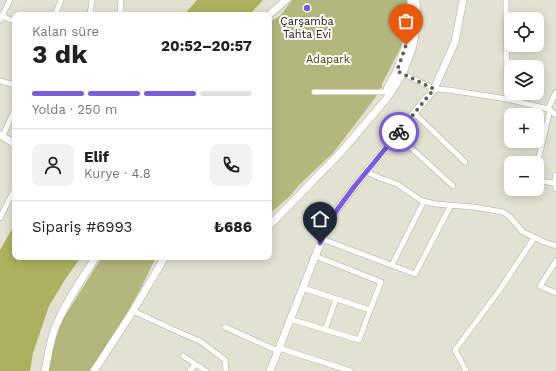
<!DOCTYPE html>
<html lang="tr">
<meta charset="utf-8">
<style>
body{margin:0;font-family:"Work Sans",sans-serif;background:#f2f2f2;color:#222;height:100vh;display:flex;flex-direction:column;font-size:15px;white-space:nowrap}
*{box-sizing:border-box;margin:0}
p{font-size:13px;color:#767676}
.icon{flex:none;width:22px;height:22px;fill:none;stroke:currentColor;stroke-width:2;stroke-linecap:round;stroke-linejoin:round}
.map{position:relative;flex:1;overflow:hidden}
.side{position:absolute;left:12px;top:12px;width:260px;height:248px;display:flex;flex-direction:column;background:#fff;border-radius:8px;box-shadow:0 2px 10px #0003}
.side>*{flex:none}
.fabs{position:absolute;left:504px;top:12px;display:grid;gap:8px}
.fabs a{display:grid;place-items:center;width:40px;height:40px;border-radius:8px;background:#fff;box-shadow:0 2px 10px #0003;font-size:20px}
.pin{position:absolute;display:grid;place-items:center;width:34px;height:34px;color:#fff;margin:-41px -17px;border-radius:50% 50% 50% 0;rotate:-45deg;box-shadow:0 0 4px #0007}
.pin .icon{rotate:45deg}
.courier{position:absolute;display:grid;place-items:center;width:40px;height:40px;margin:-20px;border:3px solid #7c5cd7;border-radius:50%;background:#fff;color:#222;box-shadow:0 1px 5px #0007}
.head em{font-style:normal;font-weight:700}
.head div{display:flex;flex-direction:column-reverse}
.head{display:flex;align-items:center;justify-content:space-between;height:68px;padding:0 20px}
h1{font-size:26px;font-weight:700;line-height:30px}
.bar{display:grid;grid-template-columns:repeat(4,1fr);gap:6px 4px;align-content:center;height:48px;padding:0 20px}
.bar i{height:5px;border-radius:3px;background:#e0e0e0}
.bar .on{background:#7c5cd7}
.bar p{grid-column:span 4}
.line{display:flex;align-items:center;gap:10px;padding:0 20px;border-top:1px solid #e0e0e0}
.line div{flex:1}
.round{display:grid;place-items:center;flex:none;width:42px;height:42px;border-radius:8px;background:#f2f2f2}
.map>svg:first-child{display:block}
.green{fill:#b3b77c}
.water{fill:#acb15f}
.lines{fill:none;stroke-linecap:round;stroke-linejoin:round}
.minor-casing{stroke:#aeb0a0;stroke-width:6}
.major-casing{stroke:#aeb0a0;stroke-width:8}
.minor{stroke:#fff;stroke-width:5}
.major{stroke:#fff;stroke-width:7}
.done{stroke:#626258;stroke-width:4;stroke-dasharray:0 7.2}
.route{stroke:#7c5cd7;stroke-width:5}
.poi-dot{fill:#7c5cd7;stroke:#fff;stroke-width:1.5}
.labels{text-anchor:middle;stroke-width:4;stroke-linejoin:round;paint-order:stroke}
.poi-label{font-size:11px;fill:#1d1d17;stroke:#fff}
.park-label{font-size:11px;fill:#444603;stroke:#fff}
</style>
<div class="map">
<svg width="556" height="371" viewBox="0 0 556 371">
<rect width="100%" height="100%" fill="#e1e2d1"/>
<g class="green">
<polygon points="292,0 408,0 408,27 401,47 382,84 382,88 380,88 375,98 334,152 299,185 290,196 269,214 269,22 280,16"/>
<polygon points="102,257 156,257 142,286 115,335 89,371 48,371 58,327"/>
</g>
<g class="water">
<polygon points="197,0 263,0 249,15 184,15"/>
<polygon points="15,224 15,257 81,257 66,278 49,306 33,353 30,371 0,371 0,250"/>
</g>
<g class="lines">
<g class="minor-casing">
<g id="minor">
<polyline points="506,0 507,99"/>
<polyline points="0,15 15,22"/>
<polyline points="55,15 61,0"/>
<polyline points="90,15 92,0"/>
<polyline points="120,15 121,0"/>
<polyline points="0,20 10,0"/>
<polyline points="400,72 434,89 449,90 507,99 548,109 556,115"/>
<polyline points="0,81 15,85"/>
<polyline points="314,92 385,92"/>
<polyline points="548,109 556,92"/>
<polyline points="414,113 465,162"/>
<polyline points="4,133 15,109"/>
<polyline points="397,135 453,186"/>
<polyline points="537,165 550,110"/>
<polyline points="367,172 380,178 397,184 422,201 436,204 473,207 503,212 510,217 523,232 544,242 556,246"/>
<polyline points="556,175 555,178 556,189"/>
<polyline points="537,181 555,183"/>
<polyline points="0,218 15,188"/>
<polyline points="322,239 415,274 451,205"/>
<polyline points="556,261 540,286 556,293"/>
<polyline points="392,265 424,201"/>
<polyline points="303,288 370,310 381,282 315,256"/>
<polyline points="133,311 183,334 200,341 225,360 226,371"/>
<polyline points="290,319 359,340 370,310"/>
<polyline points="225,327 278,351"/>
<polyline points="325,330 336,299"/>
<polyline points="279,348 350,371"/>
<polyline points="183,356 206,371"/>
<polyline points="190,371 195,364"/>
<polyline points="466,371 455,350 499,291 534,238"/>
</g>
</g>
<g class="major-casing">
<g id="major">
<polyline points="269,15 286,0"/>
<polyline points="387,89 397,71 409,36 411,16 411,0"/>
<polyline points="0,135 15,144"/>
<polyline points="269,225 272,223 342,151 387,98 403,73 413,46 417,21 416,0"/>
<path d="M 45,371 C 48,356 50,340 56,326 C 66,301 82,279 96,257"/>
<polyline points="94,371 133,311 165,257"/>
<polyline points="270,371 322,239 337,210 354,187 434,89 455,42 463,0"/>
</g>
</g>
<use href="#minor" class="minor"/>
<use href="#major" class="major"/>
</g>
<g class="lines">
<polyline class="done" points="399,132 434,89 397,71 406,45"/>
<polyline class="route" points="320,243 337,210 354,187 399,132"/>
</g>
<circle class="poi-dot" cx="307" cy="8" r="4"/>
<g class="labels">
<g class="poi-label">
<text x="307" y="25">Çarşamba<tspan x="307" dy="13">Tahta Evi</tspan></text>
</g>
<g class="park-label">
<text x="328" y="63">Adapark</text>
</g>
</g>
</svg>
<div class="fabs">
<a><svg class="icon" aria-label="locate" viewBox="0 0 24 24"><circle cx="12" cy="12" r="6"/><path d="M12 2v4M12 18v4M2 12h4M18 12h4"/></svg></a>
<a><svg class="icon" aria-label="layers" viewBox="0 0 24 24"><path d="M12 4l9 5-9 5-9-5zM3 14l9 5 9-5"/></svg></a>
<a>+</a>
<a>−</a>
</div>
<div class="pin" style="left:406px;top:45px;background:#ea580c"><svg class="icon" aria-label="bag" viewBox="0 0 24 24"><path d="M5 8h14l-1 12H6zM9 8a3 3 0 0 1 6 0"/></svg></div>
<div class="pin" style="left:320px;top:243px;background:#1f2937"><svg class="icon" aria-label="home" viewBox="0 0 24 24"><path d="M3 11l9-7 9 7M6 9v11h12V9"/></svg></div>
<div class="courier" style="left:399px;top:132px"><svg class="icon" aria-label="bike" viewBox="0 0 24 24"><circle cx="6" cy="16" r="4"/><circle cx="18" cy="16" r="4"/><path d="M6 16l4-8h5l3 8M10 8l3 8H6M13 5h3"/></svg></div>
<section class="side">
<div class="head"><div><h1>3 dk</h1><p>Kalan süre</p></div><em>20:52–20:57</em></div>
<div class="bar"><i class="on"></i><i class="on"></i><i class="on"></i><i></i><p>Yolda · 250 m</p></div>
<div class="line" style="height:72px"><a class="round"><svg class="icon" aria-label="person" viewBox="0 0 24 24"><circle cx="12" cy="8" r="4"/><path d="M4 21q1-7 8-7t8 7"/></svg></a><div><b>Elif</b><p>Kurye · 4.8</p></div><a class="round"><svg class="icon" aria-label="phone" viewBox="0 0 24 24"><path d="M5 4h4l2 5-3 2q2 4 5 5l2-3 5 2v4C11 20 4 13 5 4z"/></svg></a></div>
<div class="line" style="height:52px"><div>Sipariş #6993</div><b>₺686</b></div>
</section>
</div>
